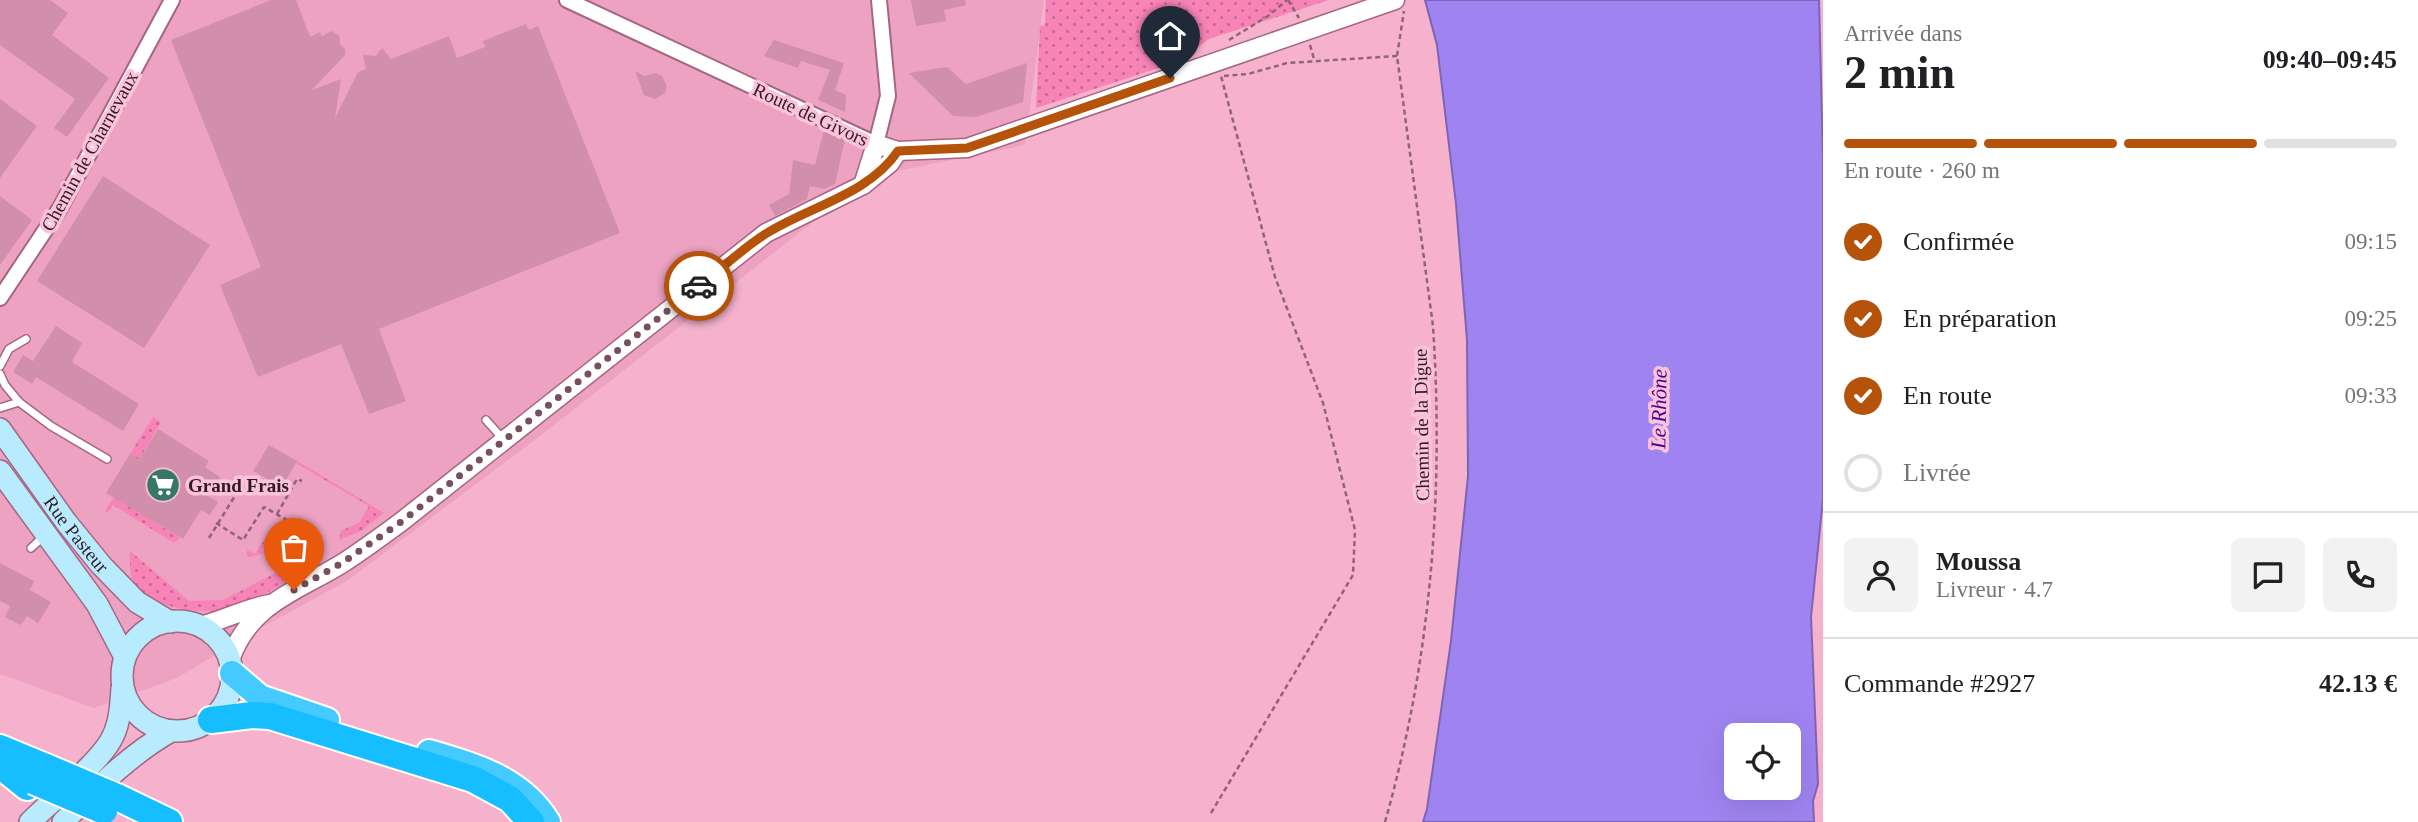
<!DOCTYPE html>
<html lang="fr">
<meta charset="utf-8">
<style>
body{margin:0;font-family:"Times New Roman",serif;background:#f2f2f2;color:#202124;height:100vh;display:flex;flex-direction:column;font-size:26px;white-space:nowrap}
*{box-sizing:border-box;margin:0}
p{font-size:23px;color:#757577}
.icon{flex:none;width:38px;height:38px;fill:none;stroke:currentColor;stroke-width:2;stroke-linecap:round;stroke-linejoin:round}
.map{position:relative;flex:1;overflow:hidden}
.drawer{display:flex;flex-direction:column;background:#fff;width:595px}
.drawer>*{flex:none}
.tools{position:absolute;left:1724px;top:723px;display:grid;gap:14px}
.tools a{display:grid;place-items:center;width:77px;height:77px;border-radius:10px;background:#fff;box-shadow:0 7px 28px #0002;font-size:35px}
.pin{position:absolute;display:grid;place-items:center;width:60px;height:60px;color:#fff;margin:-72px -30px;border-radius:50% 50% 50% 0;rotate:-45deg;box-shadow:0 0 7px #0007}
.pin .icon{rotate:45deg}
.courier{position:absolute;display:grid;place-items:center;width:70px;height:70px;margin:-35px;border:5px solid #b45309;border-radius:50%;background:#fff;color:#222;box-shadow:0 2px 9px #0007}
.overview em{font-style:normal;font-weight:600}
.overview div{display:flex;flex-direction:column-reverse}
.overview{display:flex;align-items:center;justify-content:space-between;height:119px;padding:0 21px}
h1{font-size:46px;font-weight:600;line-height:52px}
.bar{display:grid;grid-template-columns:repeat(4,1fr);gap:10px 7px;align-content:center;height:84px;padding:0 21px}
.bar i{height:9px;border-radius:5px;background:#e0e0e0}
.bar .current{background:#b45309}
.bar p{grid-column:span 4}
.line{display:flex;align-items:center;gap:18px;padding:0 21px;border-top:2px solid #e0e0e0}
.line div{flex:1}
.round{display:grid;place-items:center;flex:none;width:74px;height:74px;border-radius:10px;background:#f2f2f2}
ol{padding:0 21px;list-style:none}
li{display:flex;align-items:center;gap:21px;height:77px}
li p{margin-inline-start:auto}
li .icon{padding:7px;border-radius:50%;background:#b45309;color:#fff;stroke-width:4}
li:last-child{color:#757577}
li i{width:38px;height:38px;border:4px solid #e0e0e0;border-radius:50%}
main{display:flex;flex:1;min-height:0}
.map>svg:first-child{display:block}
.built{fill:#eda2c2}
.grass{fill:url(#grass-dots)}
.water{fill:#9f84f1;stroke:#7e64b4;stroke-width:2;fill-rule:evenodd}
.building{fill:#d18fab}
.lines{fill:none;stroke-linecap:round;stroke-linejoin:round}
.service-casing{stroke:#a46680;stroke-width:10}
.minor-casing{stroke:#a46680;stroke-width:18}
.tertiary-casing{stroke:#a46680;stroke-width:21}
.secondary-casing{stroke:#a46680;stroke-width:24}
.trunk-casing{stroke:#fff;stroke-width:28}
.motorway-casing{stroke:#fff;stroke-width:30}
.path{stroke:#916376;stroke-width:2.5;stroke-dasharray:5 3.5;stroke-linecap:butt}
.service{stroke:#fff;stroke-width:7}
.minor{stroke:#fff;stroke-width:14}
.tertiary{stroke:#fff;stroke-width:18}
.secondary{stroke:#b9ebff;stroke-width:21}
.trunk{stroke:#44caff;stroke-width:24}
.motorway{stroke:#16bdff;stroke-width:26}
.motorway-bridge-casing{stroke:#fff;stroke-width:30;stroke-linecap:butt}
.motorway-bridge{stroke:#16bdff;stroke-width:26}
.done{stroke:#774f5f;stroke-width:7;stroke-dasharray:0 12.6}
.route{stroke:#b45309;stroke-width:9}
.labels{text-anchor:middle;stroke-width:7;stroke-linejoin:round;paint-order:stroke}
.street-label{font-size:19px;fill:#321924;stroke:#fbc3d9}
.poi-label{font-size:19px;font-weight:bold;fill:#321924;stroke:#fbc3d9;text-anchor:start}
.water-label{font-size:21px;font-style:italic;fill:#42028d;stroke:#fbc3d9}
</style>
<main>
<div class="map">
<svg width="1823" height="822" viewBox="0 0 1823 822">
<defs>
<pattern id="grass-dots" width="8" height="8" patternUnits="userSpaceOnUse" patternTransform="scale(1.75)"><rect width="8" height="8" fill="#f783b7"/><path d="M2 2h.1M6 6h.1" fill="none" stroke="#c96a95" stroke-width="1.8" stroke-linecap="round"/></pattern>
</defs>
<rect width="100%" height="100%" fill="#f6b2cd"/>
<polygon class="built" points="0,0 1044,0 1025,145 897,171 822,215 531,443 347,581 251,633 177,678 94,708 0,674"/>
<g class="grass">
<polygon points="1046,0 1329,0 1209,39 1180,61 1036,108 1040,26 1045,25"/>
<polygon points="153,417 161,422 139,460 130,454"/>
<polygon points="297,461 384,513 361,531 339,540 341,531 360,522 369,506 296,463"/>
<polygon points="114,497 180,538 174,543 113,505 108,513 105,511"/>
<polygon points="288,523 296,528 261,549 263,553 252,557 247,555 247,550 255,554 273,527 283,532"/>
<path d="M 130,551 L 189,601 L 223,600 L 299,561 L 301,568 L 300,575 L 229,613 L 212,616 L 210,611 C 186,611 149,606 134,583 C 129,574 130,561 130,551 Z"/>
</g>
<path class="water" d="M 1425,0 L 1819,0 L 1823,159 L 1823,499 L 1811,617 L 1818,784 L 1813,801 L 1814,822 L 1423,822 L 1427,809 L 1451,641 L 1468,476 L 1467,340 L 1456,204 L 1437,45 ZM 1736,735 L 1788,735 L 1788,788 L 1736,788 Z"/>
<g class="building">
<polygon points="0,0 50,0 68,13 52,35 109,78 67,137 54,128 75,99 0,45"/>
<polygon points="271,0 296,0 310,37 320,32 322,36 331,31 339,35 340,44 345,49 345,55 312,90 341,79 335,118 358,72 366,69 363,55 376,56 382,48 391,59 449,36 457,58 485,47 483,41 526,24 529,30 538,26 620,233 379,329 406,401 369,414 341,344 258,377 220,285 261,267 171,40"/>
<polygon points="911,0 965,0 966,5 944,10 946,21 916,26"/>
<polygon points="774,40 844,63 835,90 846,95 845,112 818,100 830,70 801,61 798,68 764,56"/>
<polygon points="1027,63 1023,102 976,117 953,116 909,73 947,67 966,84"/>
<polygon points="635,71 644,76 655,73 662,76 667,86 665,93 655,99 644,95"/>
<polygon points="0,99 37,126 0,178"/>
<polygon points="824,130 845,140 835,184 824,189 810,186 807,199 775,216 769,205 789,194 793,160 815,165"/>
<polygon points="103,176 210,245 144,348 37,281"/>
<polygon points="0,196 32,220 0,265"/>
<polygon points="56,326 82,343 72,362 139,404 123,431 36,377 32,384 13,372 23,355 33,361"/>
<polygon points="158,429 209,461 205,467 220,477 208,496 218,502 210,515 201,510 183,539 106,493 130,454 139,460"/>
<polygon points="269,445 297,461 282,487 253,471"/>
<polygon points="0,563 34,581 30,590 51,602 38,623 27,616 21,625 5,617 10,606 0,601"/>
</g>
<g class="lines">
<g class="service-casing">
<g id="service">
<polyline points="0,366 9,349 26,339"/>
<polyline points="0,374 5,385 19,402 0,408"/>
<polyline points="19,402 51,426 107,459"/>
<polyline points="486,420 504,440"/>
<polyline points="31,548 45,535"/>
</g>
</g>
<g class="minor-casing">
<g id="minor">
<polyline points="567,0 876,144 888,96 879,0"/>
<polyline points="0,298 60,208 172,0"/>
</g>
</g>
<g class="tertiary-casing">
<g id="tertiary">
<polyline points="863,185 876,144 898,151 967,148 1395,0"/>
<path d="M 200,626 C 224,620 246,608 270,604"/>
<path d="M 230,660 C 250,603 296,592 343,563 C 363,550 382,536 401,522 L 766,233 L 863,185 L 890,163 L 898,151"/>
</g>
</g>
<g class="secondary-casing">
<g id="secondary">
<path id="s1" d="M 0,429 L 66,522 L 101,565 L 137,602 L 170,622"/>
<polyline points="0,471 97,604 125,657"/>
<circle cx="177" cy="676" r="55"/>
<path d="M 30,822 C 51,801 102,761 113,736 C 120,722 121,704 122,688"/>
<path d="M 63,822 C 97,788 129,755 171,731"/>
</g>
</g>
<g class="trunk-casing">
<g id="trunk">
<polyline points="232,673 260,697 327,720"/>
<path d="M 429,752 C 476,766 521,778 548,822"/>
</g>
</g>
<g class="motorway-casing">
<g id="motorway">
<polyline points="211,720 252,715 270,716 473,779 510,799 531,822"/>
<polyline points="0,748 46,767"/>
<polyline points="5,769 27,787"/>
<polyline points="117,797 169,822"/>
</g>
</g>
<g class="path">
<polyline points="1288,0 1299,18"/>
<polyline points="1229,40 1268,16 1287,0"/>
<polyline points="1310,45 1314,59"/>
<polyline points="1224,76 1248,74 1287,63 1397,56"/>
<polyline points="277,514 297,479 302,481"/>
<polyline points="216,523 243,540 264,507 308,532 322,549"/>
<polyline points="209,538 236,494"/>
<polyline points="1211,813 1353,575 1355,530 1323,403 1275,277 1221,76"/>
<path d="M 1385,822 C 1431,660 1444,493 1433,326 L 1397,56 L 1404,11"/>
</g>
<use href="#service" class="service"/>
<use href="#minor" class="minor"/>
<use href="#tertiary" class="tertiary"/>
<use href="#secondary" class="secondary"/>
<use href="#trunk" class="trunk"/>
<use href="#motorway" class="motorway"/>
<g class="motorway-bridge-casing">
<g id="motorway-bridge">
<polyline points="46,767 117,797"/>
<polyline points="33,781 104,811"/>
</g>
</g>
<use href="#motorway-bridge" class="motorway-bridge"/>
</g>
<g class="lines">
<polyline class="done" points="294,590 342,563 401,522 699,286"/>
<path class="route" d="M 699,286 C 721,269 743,248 767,233 C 810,206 868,195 898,151 L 967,148 L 1170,78"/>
</g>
<defs>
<g id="supermarket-disc" transform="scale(1.75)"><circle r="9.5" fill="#377765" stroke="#fbc3d9"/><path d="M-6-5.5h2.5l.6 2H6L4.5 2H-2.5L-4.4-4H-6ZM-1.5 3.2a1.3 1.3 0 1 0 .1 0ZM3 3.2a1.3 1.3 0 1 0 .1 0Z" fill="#fff"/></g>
</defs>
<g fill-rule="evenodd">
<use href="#supermarket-disc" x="163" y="485"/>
</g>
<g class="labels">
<g class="street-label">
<text transform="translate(811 114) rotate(25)" y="7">Route de Givors</text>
<text transform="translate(89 151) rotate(-61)" y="7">Chemin de Charnevaux</text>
<text transform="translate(1421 425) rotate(-91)" y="7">Chemin de la Digue</text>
<text dy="7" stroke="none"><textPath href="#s1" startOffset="130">Rue Pasteur</textPath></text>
</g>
<g class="poi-label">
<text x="188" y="492">Grand Frais</text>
</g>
<g class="water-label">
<text transform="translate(1659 409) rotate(-89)" y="7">Le Rhône</text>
</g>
</g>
</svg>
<div class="tools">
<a><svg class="icon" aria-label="locate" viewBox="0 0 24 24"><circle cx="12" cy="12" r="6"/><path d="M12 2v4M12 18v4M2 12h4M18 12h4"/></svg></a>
</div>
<div class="pin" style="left:294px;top:590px;background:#ea580c"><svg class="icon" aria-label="bag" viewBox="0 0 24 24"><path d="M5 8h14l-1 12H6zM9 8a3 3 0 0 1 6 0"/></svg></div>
<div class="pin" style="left:1170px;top:78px;background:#1f2937"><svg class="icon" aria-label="home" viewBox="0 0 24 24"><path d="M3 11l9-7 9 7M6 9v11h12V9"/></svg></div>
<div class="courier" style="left:699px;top:286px"><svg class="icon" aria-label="car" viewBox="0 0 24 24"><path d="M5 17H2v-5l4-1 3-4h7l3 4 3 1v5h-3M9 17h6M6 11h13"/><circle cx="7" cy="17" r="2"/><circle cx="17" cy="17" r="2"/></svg></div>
</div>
<section class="drawer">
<div class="overview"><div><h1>2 min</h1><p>Arrivée dans</p></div><em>09:40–09:45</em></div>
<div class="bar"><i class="current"></i><i class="current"></i><i class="current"></i><i></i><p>En route · 260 m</p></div>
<ol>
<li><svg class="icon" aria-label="check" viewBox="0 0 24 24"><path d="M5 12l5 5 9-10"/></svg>Confirmée<p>09:15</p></li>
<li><svg class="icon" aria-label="check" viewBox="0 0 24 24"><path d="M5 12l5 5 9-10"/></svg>En préparation<p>09:25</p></li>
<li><svg class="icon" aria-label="check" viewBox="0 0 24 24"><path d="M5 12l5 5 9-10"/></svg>En route<p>09:33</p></li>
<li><i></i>Livrée</li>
</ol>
<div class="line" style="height:126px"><a class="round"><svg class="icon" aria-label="person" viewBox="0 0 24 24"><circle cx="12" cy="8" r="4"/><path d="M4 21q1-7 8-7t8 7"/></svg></a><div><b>Moussa</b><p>Livreur · 4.7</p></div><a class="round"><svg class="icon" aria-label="chat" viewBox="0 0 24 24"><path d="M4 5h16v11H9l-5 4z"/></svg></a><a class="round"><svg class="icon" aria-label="phone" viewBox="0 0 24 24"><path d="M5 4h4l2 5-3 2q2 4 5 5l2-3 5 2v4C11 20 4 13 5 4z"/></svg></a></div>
<div class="line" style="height:91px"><div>Commande #2927</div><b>42.13 €</b></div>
</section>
</main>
